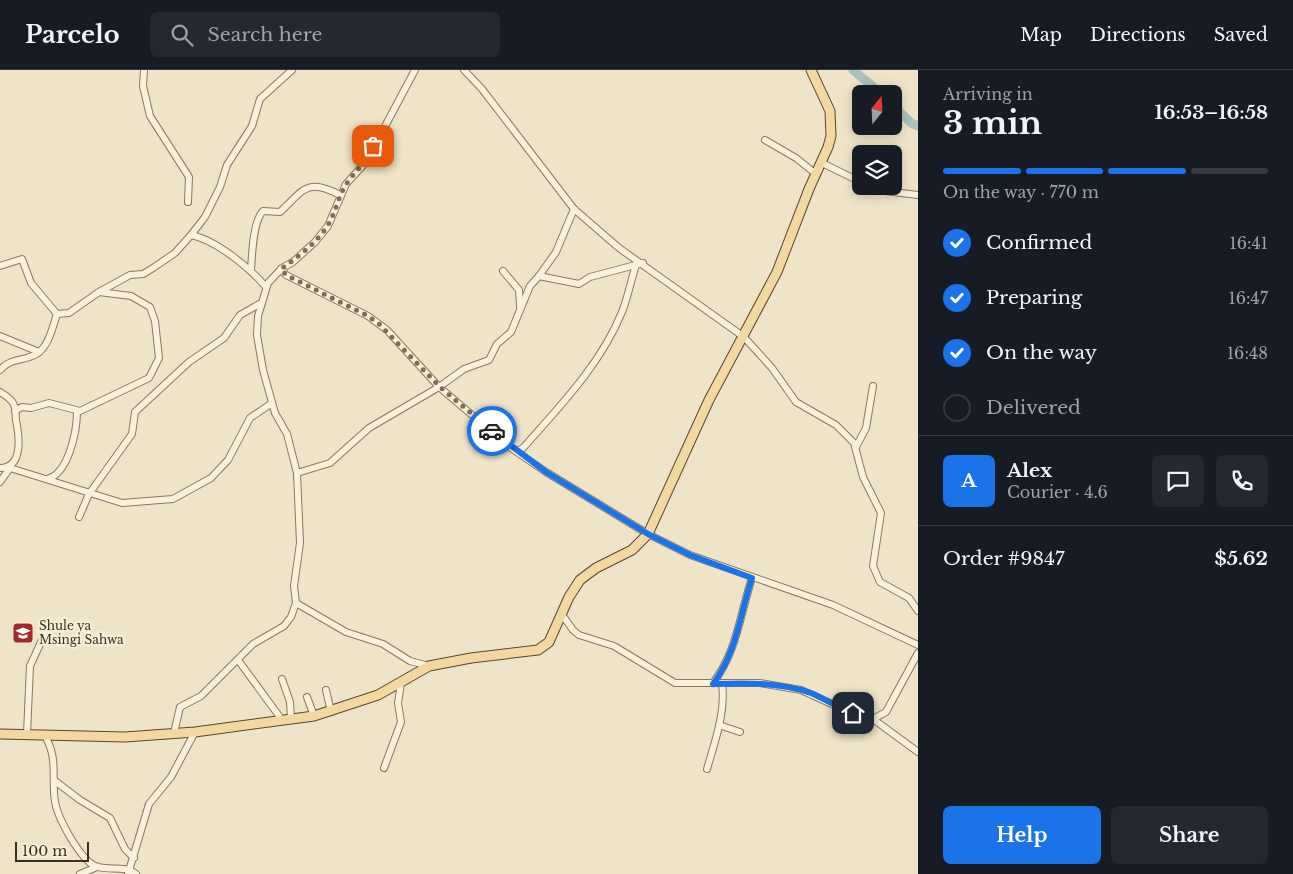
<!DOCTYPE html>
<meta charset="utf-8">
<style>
body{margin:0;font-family:"Libre Baskerville",serif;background:#242831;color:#f1f3f6;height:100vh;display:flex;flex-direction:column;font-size:19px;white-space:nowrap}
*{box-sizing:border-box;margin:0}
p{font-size:16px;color:#9ea1a6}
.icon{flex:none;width:28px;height:28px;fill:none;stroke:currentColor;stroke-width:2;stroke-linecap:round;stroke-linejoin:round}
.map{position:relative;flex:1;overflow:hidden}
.drawer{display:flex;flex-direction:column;background:#171b24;width:375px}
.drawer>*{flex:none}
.needle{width:32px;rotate:18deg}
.fabs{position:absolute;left:852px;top:15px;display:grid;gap:10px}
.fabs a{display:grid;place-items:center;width:50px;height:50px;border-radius:8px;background:#171b24;box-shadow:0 2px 12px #0003;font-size:25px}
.scale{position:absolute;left:15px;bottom:12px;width:74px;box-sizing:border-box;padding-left:5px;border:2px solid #3d2e20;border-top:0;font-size:14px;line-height:18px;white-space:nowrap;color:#3d2e20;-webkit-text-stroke:4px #f7eed8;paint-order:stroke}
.pin{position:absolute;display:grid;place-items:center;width:42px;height:42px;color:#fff;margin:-21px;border-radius:10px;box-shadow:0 2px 8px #0006}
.courier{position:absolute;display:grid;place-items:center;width:50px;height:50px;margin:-25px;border:4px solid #1a73e8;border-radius:50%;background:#fff;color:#222;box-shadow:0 1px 6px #0007}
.overview em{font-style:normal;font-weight:700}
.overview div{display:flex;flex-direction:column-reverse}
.overview{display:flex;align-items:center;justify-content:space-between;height:85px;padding:0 25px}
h1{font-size:32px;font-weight:700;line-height:38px}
.bar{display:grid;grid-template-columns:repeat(4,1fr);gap:8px 5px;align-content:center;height:60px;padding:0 25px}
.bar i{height:6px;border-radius:4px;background:#363941}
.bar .current{background:#1a73e8}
.bar p{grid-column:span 4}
.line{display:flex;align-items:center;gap:12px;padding:0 25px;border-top:1px solid #363941}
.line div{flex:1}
.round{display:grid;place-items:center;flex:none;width:52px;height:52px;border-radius:8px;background:#242831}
ol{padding:0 25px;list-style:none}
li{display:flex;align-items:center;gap:15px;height:55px}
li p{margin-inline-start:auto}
li .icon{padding:5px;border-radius:50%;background:#1a73e8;color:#fff;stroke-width:4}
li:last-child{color:#9ea1a6}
li i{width:28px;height:28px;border:2px solid #363941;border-radius:50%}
.cta{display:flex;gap:10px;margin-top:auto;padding:10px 25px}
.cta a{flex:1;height:58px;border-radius:8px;background:#1a73e8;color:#fff;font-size:20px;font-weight:700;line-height:58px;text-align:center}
.cta a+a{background:#242831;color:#f1f3f6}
header{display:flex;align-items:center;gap:30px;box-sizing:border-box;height:70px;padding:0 25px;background:#171b24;border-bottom:1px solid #363941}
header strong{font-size:24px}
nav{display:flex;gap:28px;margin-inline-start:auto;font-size:18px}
.search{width:350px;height:45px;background:#242831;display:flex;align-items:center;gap:12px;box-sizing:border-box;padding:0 18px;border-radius:8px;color:#9ea1a6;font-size:19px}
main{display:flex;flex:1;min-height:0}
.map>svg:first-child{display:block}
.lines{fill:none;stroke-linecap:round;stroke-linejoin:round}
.river{stroke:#a9c4bc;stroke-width:9}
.minor-casing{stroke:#8d765c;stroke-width:8}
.major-casing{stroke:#5b4430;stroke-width:11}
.minor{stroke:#faf1dc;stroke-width:6}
.major{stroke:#f3d9a0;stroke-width:9}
.done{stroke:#7c6e5b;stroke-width:5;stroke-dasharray:0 9}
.route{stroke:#1a73e8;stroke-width:6}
.labels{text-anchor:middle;stroke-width:4.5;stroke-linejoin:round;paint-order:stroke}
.poi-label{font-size:12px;fill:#3d2e20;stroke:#f7eed8;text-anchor:start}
</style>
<header>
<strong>Parcelo</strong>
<div class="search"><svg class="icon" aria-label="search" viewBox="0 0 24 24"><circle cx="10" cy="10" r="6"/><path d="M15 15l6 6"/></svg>Search here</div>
<nav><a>Map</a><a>Directions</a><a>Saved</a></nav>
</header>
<main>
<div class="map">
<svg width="918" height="804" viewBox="0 0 918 804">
<rect width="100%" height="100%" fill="#f0e4c8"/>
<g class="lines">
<g class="river">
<polyline points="853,0 882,24"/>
<polyline points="894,36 911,53 918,56"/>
</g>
<g class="minor-casing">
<g id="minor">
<polyline points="144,0 143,16 150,46 189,107 188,132"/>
<polyline points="464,0 482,19 574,139 619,178 744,267 772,298 796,332 836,355 854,373 863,407 881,443 873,496 880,512 909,528 918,541"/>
<polyline points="765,70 796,88 816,104"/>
<polyline points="822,93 861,112"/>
<polyline points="870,116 885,121 918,125"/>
<polyline points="191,165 205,147 220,117 227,95 252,56 260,29 292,0"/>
<polyline points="0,196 22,189 31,213 57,244 69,243 99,222 131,226 150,237 155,251 159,288 149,308 80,341 49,333 31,338 22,337 15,341"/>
<polyline points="281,199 286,205 368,246 387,260 439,317 511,378 546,402 648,464 690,485 833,535 918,575"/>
<path d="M 251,200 C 252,185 253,151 263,141 L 280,142 C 303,121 306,107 340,125"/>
<polyline points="503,201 519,220 520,236"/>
<polyline points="539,206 556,182 574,139"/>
<path d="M 99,222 L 130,205 L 143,204 L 153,198 L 175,183 L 191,165 C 216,170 250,198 266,217"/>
<polyline points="0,266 39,282"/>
<path d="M 0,300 C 11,287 25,292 38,283 C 49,275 53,256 57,244"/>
<path d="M 0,322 C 5,325 12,329 14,335 C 17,340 15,345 16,350 C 19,365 24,398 0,398"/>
<polyline points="856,377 866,358 873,316"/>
<path d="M 517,381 L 523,378 C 560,336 601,294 622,242 C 628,227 631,210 636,195"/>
<polyline points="7,397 122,433 173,429 211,408 228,390 250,348 272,333"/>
<polyline points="297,403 330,393 369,358 439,317 464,299 489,290 497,274 511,262 530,216 539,206 579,214 590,207 643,193"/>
<path d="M 47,409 C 69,404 77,360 77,341"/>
<polyline points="0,412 10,398"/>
<polyline points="79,447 89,424 132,364 135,342 189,292 224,268 240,245 261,233"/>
<polyline points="296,533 346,562 383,574 410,591 429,596"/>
<polyline points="563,546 573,560 579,565 614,576 675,613 760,613 801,620 847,641 873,649 918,682"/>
<polyline points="238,590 282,650"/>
<polyline points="282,609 290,632 291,649"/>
<path d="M 713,613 C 737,582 740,544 752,508"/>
<polyline points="326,620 331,642"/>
<polyline points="307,627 314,646"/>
<polyline points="873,649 886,642 918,583"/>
<polyline points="719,655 740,662"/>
<polyline points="174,663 180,637 201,626 253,574 284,556 291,547 296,533 294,516 300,473 297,403 287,364 275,343 263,300 257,265 258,246 268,213 282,198 293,192 315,172 328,156 346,114 366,92 415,0"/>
<polyline points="27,664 30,596 48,557"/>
<path d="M 44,664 C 59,689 51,706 55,732 C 58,749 76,780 89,792 C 102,804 123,793 136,804"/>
<polyline points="384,698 401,652 398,633 401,613"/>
<path d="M 707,699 C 715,671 726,642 722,613"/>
<polyline points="55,711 80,730 110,748 125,779 134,788"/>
<polyline points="80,804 97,797"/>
<polyline points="128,804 149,734 171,707 195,662"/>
</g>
</g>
<g class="major-casing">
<polyline id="major" points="0,664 125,667 195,662 314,646 378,625 429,596 471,588 538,580 549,572 569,527 580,510 596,498 632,480 648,464 709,330 777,202 809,119 828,77 831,66 830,41 811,0"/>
</g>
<use href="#minor" class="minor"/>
<use href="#major" class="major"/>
</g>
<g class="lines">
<path class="done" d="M 373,76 C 367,92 356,100 347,113 C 338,126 336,142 328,155 C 317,173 298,187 281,199 L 286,205 L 368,246 L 379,254 L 440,317 L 492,361"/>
<path class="route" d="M 492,361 L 546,402 L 648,464 L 690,485 L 752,508 C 740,544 737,582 713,614 C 746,613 779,612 811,623 C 825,629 839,638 853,643"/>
</g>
<defs>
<g id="school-square" transform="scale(1.125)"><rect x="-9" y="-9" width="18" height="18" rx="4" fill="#9e2a2b" stroke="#f7eed8"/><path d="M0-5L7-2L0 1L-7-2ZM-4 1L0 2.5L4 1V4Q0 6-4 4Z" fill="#fff"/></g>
</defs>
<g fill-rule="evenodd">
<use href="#school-square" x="23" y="563"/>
</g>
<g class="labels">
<g class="poi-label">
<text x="39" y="560">Shule ya<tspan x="39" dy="14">Msingi Sahwa</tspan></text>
</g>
</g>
</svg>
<div class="fabs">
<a><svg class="needle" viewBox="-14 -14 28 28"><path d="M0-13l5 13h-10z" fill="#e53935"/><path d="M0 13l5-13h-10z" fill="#9ea1a6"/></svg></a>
<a><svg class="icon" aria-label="layers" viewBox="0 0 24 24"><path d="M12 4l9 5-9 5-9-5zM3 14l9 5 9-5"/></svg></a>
</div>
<div class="scale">100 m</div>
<div class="pin" style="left:373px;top:76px;background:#ea580c"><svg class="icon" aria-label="bag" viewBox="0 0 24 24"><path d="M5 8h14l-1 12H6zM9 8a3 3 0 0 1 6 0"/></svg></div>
<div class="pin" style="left:853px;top:643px;background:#1f2937"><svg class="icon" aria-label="home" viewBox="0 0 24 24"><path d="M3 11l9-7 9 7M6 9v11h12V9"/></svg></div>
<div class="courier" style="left:492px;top:361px"><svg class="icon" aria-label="car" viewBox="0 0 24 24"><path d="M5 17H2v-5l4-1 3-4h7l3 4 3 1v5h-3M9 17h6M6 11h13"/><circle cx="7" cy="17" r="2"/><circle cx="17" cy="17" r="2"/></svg></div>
</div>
<section class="drawer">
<div class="overview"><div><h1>3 min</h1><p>Arriving in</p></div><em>16:53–16:58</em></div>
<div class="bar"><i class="current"></i><i class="current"></i><i class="current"></i><i></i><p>On the way · 770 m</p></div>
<ol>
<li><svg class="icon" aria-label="check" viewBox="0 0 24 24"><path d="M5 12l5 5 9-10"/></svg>Confirmed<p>16:41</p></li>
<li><svg class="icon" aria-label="check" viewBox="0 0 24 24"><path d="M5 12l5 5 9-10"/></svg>Preparing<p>16:47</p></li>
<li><svg class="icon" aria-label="check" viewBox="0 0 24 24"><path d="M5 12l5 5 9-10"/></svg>On the way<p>16:48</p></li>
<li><i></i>Delivered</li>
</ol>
<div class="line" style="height:90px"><b class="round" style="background:#1a73e8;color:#fff">A</b><div><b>Alex</b><p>Courier · 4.6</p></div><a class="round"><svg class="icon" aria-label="chat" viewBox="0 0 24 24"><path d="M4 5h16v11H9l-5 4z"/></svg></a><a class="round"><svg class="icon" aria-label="phone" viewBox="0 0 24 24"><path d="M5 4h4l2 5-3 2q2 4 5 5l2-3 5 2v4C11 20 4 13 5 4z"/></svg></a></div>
<div class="line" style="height:65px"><div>Order #9847</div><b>$5.62</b></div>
<div class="cta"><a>Help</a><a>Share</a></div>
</section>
</main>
